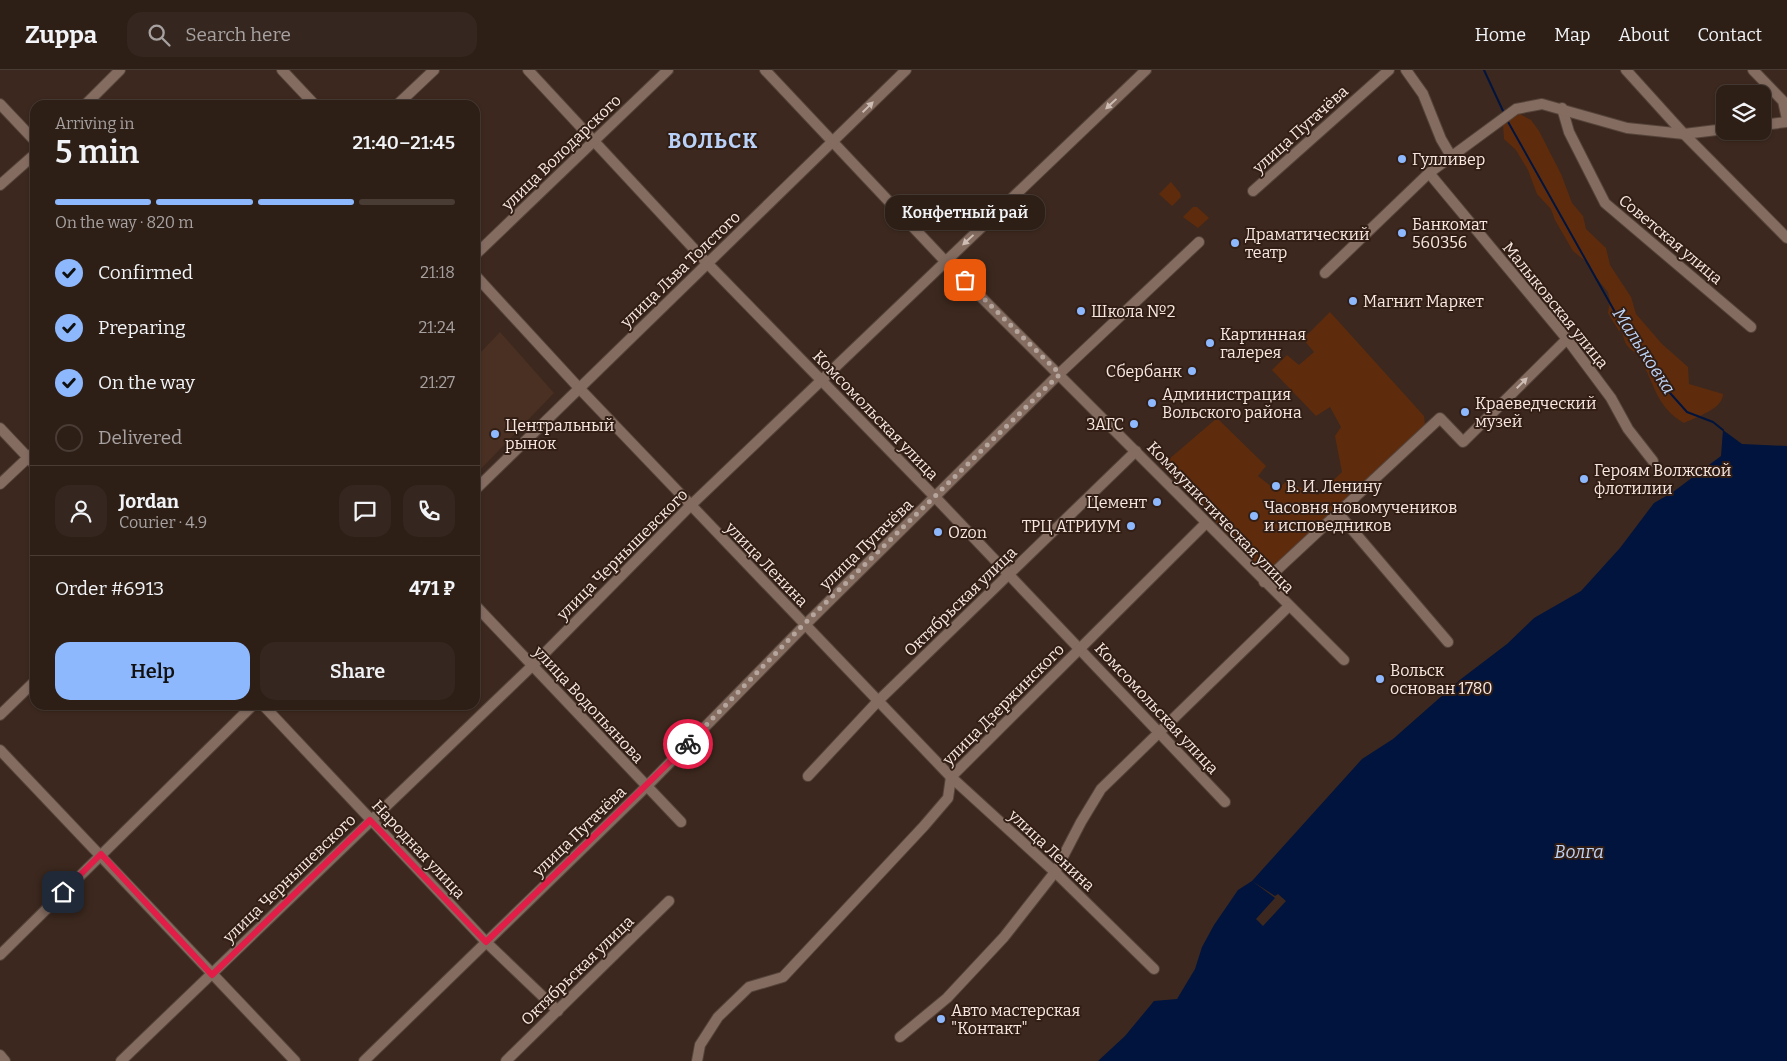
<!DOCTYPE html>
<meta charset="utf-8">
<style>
body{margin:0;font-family:Bitter,serif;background:#35271f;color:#f1f3f6;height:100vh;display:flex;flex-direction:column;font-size:19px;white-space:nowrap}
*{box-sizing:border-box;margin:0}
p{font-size:16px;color:#a7a2a1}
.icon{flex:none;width:28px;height:28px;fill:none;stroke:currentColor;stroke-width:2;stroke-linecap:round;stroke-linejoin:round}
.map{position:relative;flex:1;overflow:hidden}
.drawer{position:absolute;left:30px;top:30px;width:450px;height:610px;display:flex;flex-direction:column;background:#2d1e16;border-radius:15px;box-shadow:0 1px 4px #0004,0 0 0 1px #483c35}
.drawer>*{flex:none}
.buttons{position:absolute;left:1716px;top:15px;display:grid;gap:10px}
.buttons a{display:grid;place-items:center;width:55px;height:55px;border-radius:10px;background:#2d1e16;box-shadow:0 1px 4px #0004,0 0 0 1px #483c35;font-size:25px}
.pin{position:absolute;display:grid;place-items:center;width:42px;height:42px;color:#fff;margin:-21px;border-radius:10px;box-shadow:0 2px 8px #0006}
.courier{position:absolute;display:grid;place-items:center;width:50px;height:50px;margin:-25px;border:4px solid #e11d48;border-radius:50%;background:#fff;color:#222;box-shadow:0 1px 6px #0007}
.bubble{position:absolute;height:35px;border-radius:15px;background:#2d1e16;box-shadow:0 1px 4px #0004,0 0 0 1px #483c35;font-size:16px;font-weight:600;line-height:35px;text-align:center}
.overview em{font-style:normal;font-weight:600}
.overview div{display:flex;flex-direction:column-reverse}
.overview{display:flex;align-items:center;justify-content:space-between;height:85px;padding:0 25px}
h1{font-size:32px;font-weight:600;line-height:38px}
.bar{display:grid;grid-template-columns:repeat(4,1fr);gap:8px 5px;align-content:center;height:60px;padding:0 25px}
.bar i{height:6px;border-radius:4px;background:#483c35}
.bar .on{background:#8eb8fd}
.bar p{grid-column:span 4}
.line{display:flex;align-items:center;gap:12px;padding:0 25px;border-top:1px solid #483c35}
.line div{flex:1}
.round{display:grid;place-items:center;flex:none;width:52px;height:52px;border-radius:15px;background:#35271f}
ol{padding:0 25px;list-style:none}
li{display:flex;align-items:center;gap:15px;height:55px}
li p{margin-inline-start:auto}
li .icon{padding:5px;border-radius:50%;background:#8eb8fd;color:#111;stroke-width:4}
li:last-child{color:#a7a2a1}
li i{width:28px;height:28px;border:2px solid #483c35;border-radius:50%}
.button{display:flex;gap:10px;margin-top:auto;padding:10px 25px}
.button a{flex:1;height:58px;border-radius:15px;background:#8eb8fd;color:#111;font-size:20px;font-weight:600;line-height:58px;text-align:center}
.button a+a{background:#35271f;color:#f1f3f6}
header{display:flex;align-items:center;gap:30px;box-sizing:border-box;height:70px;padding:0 25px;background:#2d1e16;border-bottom:1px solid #483c35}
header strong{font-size:24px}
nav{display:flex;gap:28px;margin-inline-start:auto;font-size:18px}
.search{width:350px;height:45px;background:#35271f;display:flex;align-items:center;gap:12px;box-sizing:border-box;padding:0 18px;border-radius:15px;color:#a7a2a1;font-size:19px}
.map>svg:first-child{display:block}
.built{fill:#4a3022}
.green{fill:#5e2c0d}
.water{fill:#00143e}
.pier{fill:#3c281e}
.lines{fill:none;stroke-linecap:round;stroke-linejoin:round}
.stream{stroke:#00143e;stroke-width:2}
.minor-casing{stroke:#56443b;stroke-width:12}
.minor{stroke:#846c60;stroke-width:10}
.oneway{fill:#cebdb4}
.done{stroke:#b5a59d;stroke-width:5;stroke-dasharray:0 9}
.route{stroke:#e11d48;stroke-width:6}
.poi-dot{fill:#8eb8fd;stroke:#321e14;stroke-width:2}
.labels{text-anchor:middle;stroke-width:4;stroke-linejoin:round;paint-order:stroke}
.street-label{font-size:16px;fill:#f6e8e1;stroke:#321e14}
.poi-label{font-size:16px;fill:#f6e8e1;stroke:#321e14;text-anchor:start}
.water-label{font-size:18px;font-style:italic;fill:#bdd3f7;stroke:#321e14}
.district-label{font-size:21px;font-weight:bold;letter-spacing:1px;fill:#b9d1f8;stroke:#321e14}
</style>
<header>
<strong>Zuppa</strong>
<div class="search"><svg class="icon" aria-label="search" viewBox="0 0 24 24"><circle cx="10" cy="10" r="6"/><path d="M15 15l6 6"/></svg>Search here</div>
<nav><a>Home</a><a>Map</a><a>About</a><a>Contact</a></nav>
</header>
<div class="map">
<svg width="1787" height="991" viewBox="0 0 1787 991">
<rect width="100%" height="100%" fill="#3c281e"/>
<polygon class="built" points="500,262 554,323 475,405 475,278 481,282"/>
<g class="green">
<path d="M 1518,43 L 1531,50 L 1539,61 L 1561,104 L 1572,133 L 1583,146 L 1586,159 L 1606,178 L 1610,195 L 1631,227 L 1636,244 L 1662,274 L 1688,297 L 1689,314 L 1723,324 C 1723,339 1696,347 1684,353 C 1657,338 1655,315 1641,290 C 1633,276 1625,283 1622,259 L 1619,261 L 1608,243 L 1610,231 L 1608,222 L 1594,205 L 1589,194 L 1573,181 L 1555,150 L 1551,139 L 1537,124 L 1528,100 L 1516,80 L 1504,69 L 1503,52 Z"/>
<polygon points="1171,112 1180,123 1181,127 1172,136 1159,124"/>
<polygon points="1193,137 1197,137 1209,148 1198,158 1183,147"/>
<polygon points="1330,242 1424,346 1425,355 1267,505 1161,396 1217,348 1266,396 1258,406 1276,420 1286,412 1318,425 1342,402 1335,366 1341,357 1330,337 1316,346 1272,300 1287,285 1299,295 1314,282 1303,269"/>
</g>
<polygon class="water" points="1723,360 1742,374 1787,376 1787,991 1098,991 1125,966 1154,931 1177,929 1195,899 1202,877 1214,855 1238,820 1252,811 1362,689 1393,669 1461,609 1507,574 1534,548 1581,521 1620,478 1654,433 1673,422 1721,386"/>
<polygon class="pier" points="1252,811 1275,826 1278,824 1286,831 1263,856 1256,849 1275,828"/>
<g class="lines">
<g class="stream">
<polyline points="1484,0 1504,43"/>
<polyline points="1507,50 1620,251 1662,314 1687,342 1713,352 1723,360"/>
</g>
<g class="minor-casing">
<g id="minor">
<polyline points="282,0 315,35"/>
<polyline points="528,0 708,194 935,427 1225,732"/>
<polyline points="765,0 945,191 1344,590"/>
<polyline points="1406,0 1423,24 1441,69 1451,86"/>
<polyline points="1626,0 1684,64 1787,168"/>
<polyline points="1753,0 1783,31 1787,49"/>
<polyline points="0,34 35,71"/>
<polyline points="85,35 120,0"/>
<polyline points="397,35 434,0"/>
<polyline points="1562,38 1569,62 1605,133 1751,257"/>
<polyline points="1762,55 1787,52"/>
<polyline points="1429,103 1567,269 1611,328 1628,359 1653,391"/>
<polyline points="0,115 35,84"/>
<polyline points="1253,121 1389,0"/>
<polyline points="475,185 668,0"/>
<polyline points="1325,203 1429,103 1516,39 1542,34 1627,58 1684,64 1725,59"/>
<polyline points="475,205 579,318 951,707 1055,802 1154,899"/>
<polyline points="0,358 35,395"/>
<polyline points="0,414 35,381"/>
<polyline points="475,420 906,0"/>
<polyline points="1338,443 1448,572"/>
<polyline points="1264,512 1440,348 1463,372 1567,269"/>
<polyline points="475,535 681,752"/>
<polyline points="263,635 486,872 558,941"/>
<polyline points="0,645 35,611"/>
<polyline points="0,680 295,991"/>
<polyline points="808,706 878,631 1136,381"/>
<polyline points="0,885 253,635"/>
<polyline points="900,967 947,928 1004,867 1055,802 1081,752 1101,719 1288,537"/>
<polyline points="0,985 5,991"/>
<polyline points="121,991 532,596 690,436 1146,0"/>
<polyline points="364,991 646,717 805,555 1060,303 1199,172"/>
<polyline points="506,991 669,831"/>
<polyline points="697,991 700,975 718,947 749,917 783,907 924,756 948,728 951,707 1205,454"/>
</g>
</g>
<use href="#minor" class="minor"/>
</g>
<defs><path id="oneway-solid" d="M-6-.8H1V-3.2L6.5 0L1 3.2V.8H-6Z" transform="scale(1.25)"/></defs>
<g class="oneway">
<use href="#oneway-solid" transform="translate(1111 34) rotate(137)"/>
<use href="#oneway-solid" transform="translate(868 37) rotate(-44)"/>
<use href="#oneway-solid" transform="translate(968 170) rotate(137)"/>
<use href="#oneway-solid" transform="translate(1522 313) rotate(-45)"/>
</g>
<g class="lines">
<polyline class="done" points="688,674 804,554 1060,304 965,210"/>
<polyline class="route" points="63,822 101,784 212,905 370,750 486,872 688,674"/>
</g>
<g class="poi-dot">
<circle cx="1402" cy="89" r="5"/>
<circle cx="1402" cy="163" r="5"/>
<circle cx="1235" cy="173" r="5"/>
<circle cx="1353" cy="231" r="5"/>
<circle cx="1081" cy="241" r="5"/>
<circle cx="1210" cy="273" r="5"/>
<circle cx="1192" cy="301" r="5"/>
<circle cx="1152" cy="333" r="5"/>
<circle cx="1465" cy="342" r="5"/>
<circle cx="1134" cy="354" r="5"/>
<circle cx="495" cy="364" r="5"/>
<circle cx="1584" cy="409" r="5"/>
<circle cx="1276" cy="416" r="5"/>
<circle cx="1157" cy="432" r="5"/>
<circle cx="1254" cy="446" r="5"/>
<circle cx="1131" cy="456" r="5"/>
<circle cx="938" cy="462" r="5"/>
<circle cx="1380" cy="609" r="5"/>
<circle cx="941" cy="949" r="5"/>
</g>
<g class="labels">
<g class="street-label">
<text transform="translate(1300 59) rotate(-42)" y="6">улица Пугачёва</text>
<text transform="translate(561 82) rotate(-44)" y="6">улица Володарского</text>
<text transform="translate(1671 169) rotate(40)" y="6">Советская улица</text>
<text transform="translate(680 199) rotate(-44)" y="6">улица Льва Толстого</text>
<text transform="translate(1556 235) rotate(51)" y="6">Малыковская улица</text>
<text transform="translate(876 345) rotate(46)" y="6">Комсомольская улица</text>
<text transform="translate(1221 447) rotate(46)" y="6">Коммунистическая улица</text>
<text transform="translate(866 474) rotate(-44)" y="6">улица Пугачёва</text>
<text transform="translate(622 484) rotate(-45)" y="6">улица Чернышевского</text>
<text transform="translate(767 494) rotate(46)" y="6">улица Ленина</text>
<text transform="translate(960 531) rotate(-44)" y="6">Октябрьская улица</text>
<text transform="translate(589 634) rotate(47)" y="6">улица Водопьянова</text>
<text transform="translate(1003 634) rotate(-45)" y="6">улица Дзержинского</text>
<text transform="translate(1157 638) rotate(47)" y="6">Комсомольская улица</text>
<text transform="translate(579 761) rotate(-44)" y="6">улица Пугачёва</text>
<text transform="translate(419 779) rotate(47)" y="6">Народная улица</text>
<text transform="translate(1052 780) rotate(43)" y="6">улица Ленина</text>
<text transform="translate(289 808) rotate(-44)" y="6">улица Чернышевского</text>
<text transform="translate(577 900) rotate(-44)" y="6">Октябрьская улица</text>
</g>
<g class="poi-label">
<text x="1412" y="95">Гулливер</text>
<text x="1412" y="160">Банкомат<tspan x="1412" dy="18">560356</tspan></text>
<text x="1245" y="170">Драматический<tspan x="1245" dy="18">театр</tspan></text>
<text x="1363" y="237">Магнит Маркет</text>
<text x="1091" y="247">Школа №2</text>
<text x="1220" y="270">Картинная<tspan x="1220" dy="18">галерея</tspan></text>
<text x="1182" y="307" text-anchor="end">Сбербанк</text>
<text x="1162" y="330">Администрация<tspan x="1162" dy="18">Вольского района</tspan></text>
<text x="1475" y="339">Краеведческий<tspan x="1475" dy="18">музей</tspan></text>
<text x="1124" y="360" text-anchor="end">ЗАГС</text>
<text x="505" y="361">Центральный<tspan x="505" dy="18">рынок</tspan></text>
<text x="1594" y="406">Героям Волжской<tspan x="1594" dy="18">флотилии</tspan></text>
<text x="1286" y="422">В. И. Ленину</text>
<text x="1147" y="438" text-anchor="end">Цемент</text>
<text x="1264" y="443">Часовня новомучеников<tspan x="1264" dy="18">и исповедников</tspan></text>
<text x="1121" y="462" text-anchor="end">ТРЦ АТРИУМ</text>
<text x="948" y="468">Ozon</text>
<text x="1390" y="606">Вольск<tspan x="1390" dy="18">основан 1780</tspan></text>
<text x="951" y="946">Авто мастерская<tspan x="951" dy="18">"Контакт"</tspan></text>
</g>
<g class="water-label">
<text transform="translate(1644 281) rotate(57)" y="6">Малыковка</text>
<text x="1579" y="788">Волга</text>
</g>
<g class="district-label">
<text x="713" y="78">ВОЛЬСК</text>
</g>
</g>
</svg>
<div class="buttons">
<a><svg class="icon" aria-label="layers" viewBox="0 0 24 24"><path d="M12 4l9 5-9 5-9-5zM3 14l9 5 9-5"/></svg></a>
</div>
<div class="pin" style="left:965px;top:210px;background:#ea580c"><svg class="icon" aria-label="bag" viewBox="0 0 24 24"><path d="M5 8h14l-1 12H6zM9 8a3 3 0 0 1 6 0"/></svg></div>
<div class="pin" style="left:63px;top:822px;background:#1f2937"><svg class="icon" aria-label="home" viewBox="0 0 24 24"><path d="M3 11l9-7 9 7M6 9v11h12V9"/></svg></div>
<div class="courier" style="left:688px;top:674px"><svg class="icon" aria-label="bike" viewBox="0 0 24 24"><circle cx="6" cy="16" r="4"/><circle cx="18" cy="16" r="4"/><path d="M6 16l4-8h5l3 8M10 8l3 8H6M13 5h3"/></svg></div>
<div class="bubble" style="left:885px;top:125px;width:160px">Конфетный рай</div>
<section class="drawer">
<div class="overview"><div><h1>5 min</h1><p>Arriving in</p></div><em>21:40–21:45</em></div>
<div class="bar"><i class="on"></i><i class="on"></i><i class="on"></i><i></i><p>On the way · 820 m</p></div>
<ol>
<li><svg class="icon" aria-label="check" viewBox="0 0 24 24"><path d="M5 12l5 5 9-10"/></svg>Confirmed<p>21:18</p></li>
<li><svg class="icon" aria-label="check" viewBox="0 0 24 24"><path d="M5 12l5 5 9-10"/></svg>Preparing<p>21:24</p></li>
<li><svg class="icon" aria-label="check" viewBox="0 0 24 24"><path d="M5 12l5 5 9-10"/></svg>On the way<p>21:27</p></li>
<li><i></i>Delivered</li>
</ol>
<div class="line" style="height:90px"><a class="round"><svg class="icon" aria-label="person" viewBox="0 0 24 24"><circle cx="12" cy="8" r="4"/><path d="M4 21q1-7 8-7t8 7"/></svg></a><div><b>Jordan</b><p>Courier · 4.9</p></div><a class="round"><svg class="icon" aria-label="chat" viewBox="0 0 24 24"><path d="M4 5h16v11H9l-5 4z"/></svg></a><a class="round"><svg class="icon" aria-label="phone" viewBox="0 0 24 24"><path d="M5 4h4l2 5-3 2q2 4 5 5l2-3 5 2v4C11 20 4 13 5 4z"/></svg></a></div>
<div class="line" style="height:65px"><div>Order #6913</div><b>471 ₽</b></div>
<div class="button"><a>Help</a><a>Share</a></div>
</section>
</div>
